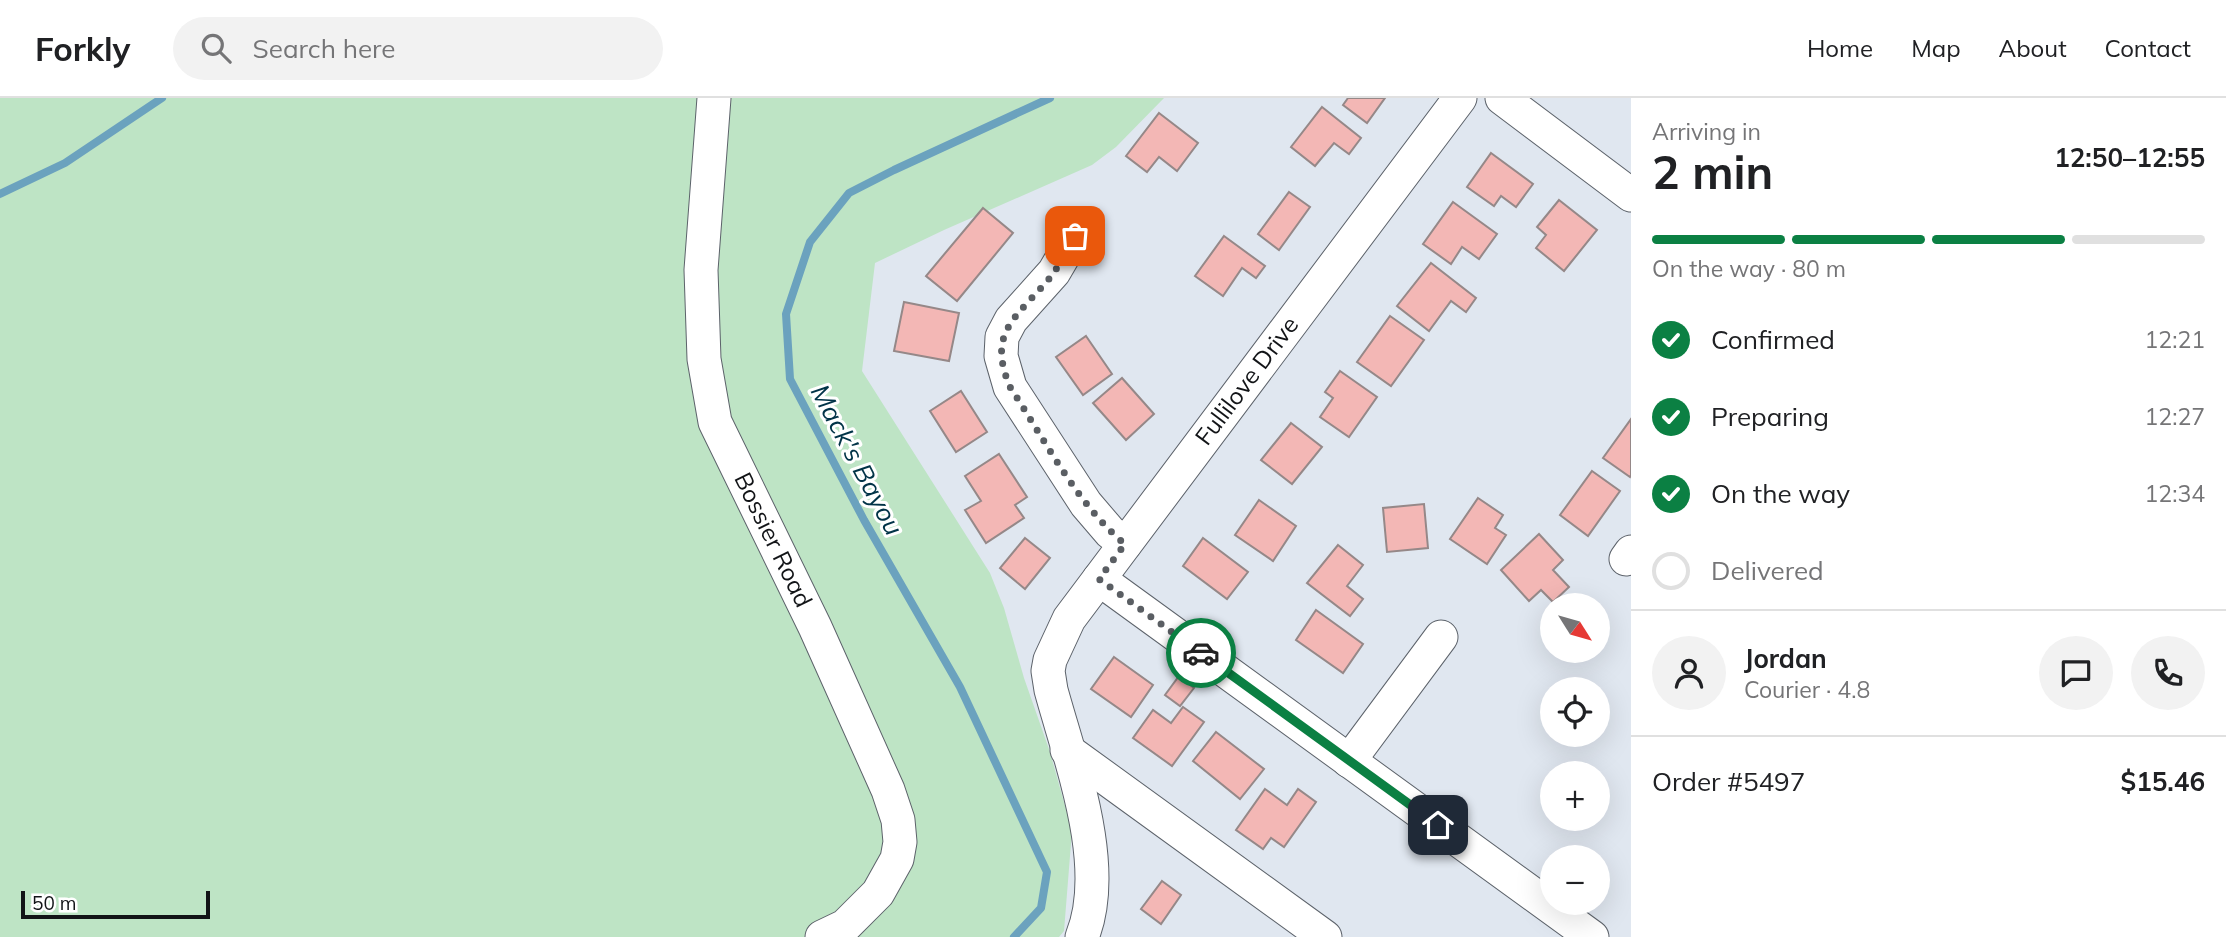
<!DOCTYPE html>
<meta charset="utf-8">
<style>
body{margin:0;font-family:Mulish,sans-serif;background:#f2f2f2;color:#202124;height:100vh;display:flex;flex-direction:column;font-size:26px;white-space:nowrap}
*{box-sizing:border-box;margin:0}
p{font-size:23px;color:#757577}
.icon{flex:none;width:38px;height:38px;fill:none;stroke:currentColor;stroke-width:2;stroke-linecap:round;stroke-linejoin:round}
.map{position:relative;flex:1;overflow:hidden}
.panel{display:flex;flex-direction:column;background:#fff;width:595px}
.panel>*{flex:none}
.needle{width:46px;rotate:127deg}
.fabs{position:absolute;left:1540px;top:495px;display:grid;gap:14px}
.fabs a{display:grid;place-items:center;width:70px;height:70px;border-radius:50%;background:#fff;box-shadow:0 7px 28px #0002;font-size:35px}
.scale{position:absolute;left:21px;bottom:18px;width:189px;box-sizing:border-box;padding-left:7px;border:4px solid #121417;border-top:0;font-size:19px;line-height:24px;white-space:nowrap;color:#121417;-webkit-text-stroke:5px #fff;paint-order:stroke}
.pin{position:absolute;display:grid;place-items:center;width:60px;height:60px;color:#fff;margin:-30px;border-radius:14px;box-shadow:0 4px 10px #0006}
.courier{position:absolute;display:grid;place-items:center;width:70px;height:70px;margin:-35px;border:5px solid #0b8043;border-radius:50%;background:#fff;color:#222;box-shadow:0 2px 9px #0007}
.headline em{font-style:normal;font-weight:700}
.headline div{display:flex;flex-direction:column-reverse}
.headline{display:flex;align-items:center;justify-content:space-between;height:119px;padding:0 21px}
h1{font-size:46px;font-weight:700;line-height:52px}
.bar{display:grid;grid-template-columns:repeat(4,1fr);gap:10px 7px;align-content:center;height:84px;padding:0 21px}
.bar i{height:9px;border-radius:5px;background:#e0e0e0}
.bar .active{background:#0b8043}
.bar p{grid-column:span 4}
.line{display:flex;align-items:center;gap:18px;padding:0 21px;border-top:2px solid #e0e0e0}
.line div{flex:1}
.round{display:grid;place-items:center;flex:none;width:74px;height:74px;border-radius:37px;background:#f2f2f2}
ol{padding:0 21px;list-style:none}
li{display:flex;align-items:center;gap:21px;height:77px}
li p{margin-inline-start:auto}
li .icon{padding:7px;border-radius:50%;background:#0b8043;color:#fff;stroke-width:4}
li:last-child{color:#757577}
li i{width:38px;height:38px;border:4px solid #e0e0e0;border-radius:50%}
header{display:flex;align-items:center;gap:42px;box-sizing:border-box;height:98px;padding:0 35px;background:#fff;border-bottom:2px solid #e0e0e0}
header strong{font-size:33px}
nav{display:flex;gap:38px;margin-inline-start:auto;font-size:24px}
.search{width:490px;height:63px;background:#f2f2f2;display:flex;align-items:center;gap:18px;box-sizing:border-box;padding:0 24px;border-radius:38px;color:#757577;font-size:26px}
main{display:flex;flex:1;min-height:0}
.map>svg:first-child{display:block}
.green{fill:#bee4c5}
.lines{fill:none;stroke-linecap:round;stroke-linejoin:round}
.stream{stroke:#6ba2be;stroke-width:8}
.building{fill:#f3b7b5;stroke:#958888;stroke-width:2}
.minor-casing{stroke:#5c626a;stroke-width:35}
.minor{stroke:#fff;stroke-width:33}
.done{stroke:#5a5e63;stroke-width:7;stroke-dasharray:0 12.6}
.route{stroke:#0b8043;stroke-width:9}
.labels{text-anchor:middle;stroke-width:6;stroke-linejoin:round;paint-order:stroke}
.street-label{font-size:24px;fill:#121417;stroke:#fff}
.water-label{font-size:26px;font-style:italic;fill:#013347;stroke:#fff}
</style>
<header>
<strong>Forkly</strong>
<div class="search"><svg class="icon" aria-label="search" viewBox="0 0 24 24"><circle cx="10" cy="10" r="6"/><path d="M15 15l6 6"/></svg>Search here</div>
<nav><a>Home</a><a>Map</a><a>About</a><a>Contact</a></nav>
</header>
<main>
<div class="map">
<svg width="1631" height="839" viewBox="0 0 1631 839">
<rect width="100%" height="100%" fill="#e0e7f0"/>
<polygon class="green" points="0,0 1164,0 1116,49 1092,67 944,132 875,165 862,273 990,475 1004,510 1024,580 1050,654 1072,733 1064,833 1059,839 0,839"/>
<g class="lines">
<g class="stream">
<polyline points="0,96 65,65 162,0"/>
<polyline points="1014,839 1041,810 1047,774 960,589 864,422 790,281 786,216 810,144 849,95 894,72 1050,0"/>
</g>
</g>
<g class="building">
<polygon points="1348,0 1385,0 1367,25 1343,7"/>
<polygon points="1322,9 1361,40 1349,56 1334,45 1315,68 1291,49"/>
<polygon points="1159,15 1198,45 1177,73 1159,59 1147,74 1126,58"/>
<polygon points="1491,55 1533,86 1516,109 1501,98 1494,108 1467,89"/>
<polygon points="1289,94 1310,109 1279,152 1258,136"/>
<polygon points="1559,102 1597,132 1564,173 1536,150 1546,137 1537,129"/>
<polygon points="1453,104 1497,136 1479,161 1462,149 1451,166 1423,146"/>
<polygon points="983,110 1013,135 957,203 926,178"/>
<polygon points="1224,138 1265,168 1256,180 1242,170 1223,198 1195,178"/>
<polygon points="1431,165 1476,200 1466,214 1451,203 1429,233 1397,208"/>
<polygon points="904,204 959,215 949,263 894,253"/>
<polygon points="1390,218 1424,242 1391,288 1357,264"/>
<polygon points="1086,238 1112,276 1083,297 1056,259"/>
<polygon points="1340,273 1377,299 1349,339 1320,319 1333,300 1325,294"/>
<polygon points="1122,280 1154,316 1126,342 1093,305"/>
<polygon points="961,293 987,334 956,354 930,313"/>
<polygon points="1631,321 1631,377 1630,379 1603,360"/>
<polygon points="1291,325 1322,349 1292,386 1261,362"/>
<polygon points="999,356 1027,399 1015,407 1024,420 986,445 965,412 981,403 965,378"/>
<polygon points="1592,373 1620,393 1588,438 1560,417"/>
<polygon points="1478,400 1503,417 1495,430 1506,437 1487,466 1450,441"/>
<polygon points="1259,402 1296,428 1273,463 1235,437"/>
<polygon points="1424,406 1428,450 1387,454 1383,410"/>
<polygon points="1539,436 1563,462 1553,472 1569,489 1553,504 1541,492 1529,503 1501,472"/>
<polygon points="1025,440 1050,460 1025,491 1000,470"/>
<polygon points="1203,440 1248,474 1227,501 1183,468"/>
<polygon points="1338,447 1363,467 1347,488 1363,501 1350,518 1307,485"/>
<polygon points="1316,512 1363,546 1343,575 1296,542"/>
<polygon points="1114,559 1153,587 1131,619 1091,591"/>
<polygon points="1179,578 1194,590 1180,608 1165,597"/>
<polygon points="1183,609 1204,624 1172,668 1133,640 1153,612 1171,625"/>
<polygon points="1216,634 1264,671 1240,701 1193,663"/>
<polygon points="1265,691 1287,707 1298,691 1316,704 1284,749 1271,740 1263,751 1236,732"/>
<polygon points="1162,783 1181,797 1161,826 1141,811"/>
</g>
<g class="lines">
<g class="minor-casing">
<g id="minor">
<polyline points="714,0 701,172 704,261 715,324 815,529 888,692 898,722 900,744 897,761 878,795 845,828 822,839"/>
<polyline points="1502,0 1631,97"/>
<polyline points="1075,138 1054,174 1011,222 1002,239 1001,258 1010,289 1086,406 1110,434 1125,446"/>
<polyline points="1626,461 1631,454"/>
<polyline points="1099,481 1592,839"/>
<polyline points="1067,652 1325,839"/>
<polyline points="1349,663 1441,539"/>
<path d="M 1082,839 C 1111,768 1070,662 1051,592 L 1048,573 L 1050,562 L 1069,521 L 1460,0"/>
</g>
</g>
<use href="#minor" class="minor"/>
</g>
<g class="lines">
<path class="done" d="M 1075,138 C 1066,156 1056,174 1042,189 C 1010,224 989,239 1010,289 C 1043,339 1079,409 1125,446 L 1099,481 L 1201,555"/>
<polyline class="route" points="1201,555 1438,727"/>
</g>
<g class="labels">
<g class="street-label">
<text transform="translate(1247 283) rotate(-53)" y="8">Fullilove Drive</text>
<text transform="translate(773 442) rotate(64)" y="8">Bossier Road</text>
</g>
<g class="water-label">
<text transform="translate(857 362) rotate(62)" y="9">Mack's Bayou</text>
</g>
</g>
</svg>
<div class="fabs">
<a><svg class="needle" viewBox="-14 -14 28 28"><path d="M0-13l5 13h-10z" fill="#e53935"/><path d="M0 13l5-13h-10z" fill="#757577"/></svg></a>
<a><svg class="icon" aria-label="locate" viewBox="0 0 24 24"><circle cx="12" cy="12" r="6"/><path d="M12 2v4M12 18v4M2 12h4M18 12h4"/></svg></a>
<a>+</a>
<a>−</a>
</div>
<div class="scale">50 m</div>
<div class="pin" style="left:1075px;top:138px;background:#ea580c"><svg class="icon" aria-label="bag" viewBox="0 0 24 24"><path d="M5 8h14l-1 12H6zM9 8a3 3 0 0 1 6 0"/></svg></div>
<div class="pin" style="left:1438px;top:727px;background:#1f2937"><svg class="icon" aria-label="home" viewBox="0 0 24 24"><path d="M3 11l9-7 9 7M6 9v11h12V9"/></svg></div>
<div class="courier" style="left:1201px;top:555px"><svg class="icon" aria-label="car" viewBox="0 0 24 24"><path d="M5 17H2v-5l4-1 3-4h7l3 4 3 1v5h-3M9 17h6M6 11h13"/><circle cx="7" cy="17" r="2"/><circle cx="17" cy="17" r="2"/></svg></div>
</div>
<section class="panel">
<div class="headline"><div><h1>2 min</h1><p>Arriving in</p></div><em>12:50–12:55</em></div>
<div class="bar"><i class="active"></i><i class="active"></i><i class="active"></i><i></i><p>On the way · 80 m</p></div>
<ol>
<li><svg class="icon" aria-label="check" viewBox="0 0 24 24"><path d="M5 12l5 5 9-10"/></svg>Confirmed<p>12:21</p></li>
<li><svg class="icon" aria-label="check" viewBox="0 0 24 24"><path d="M5 12l5 5 9-10"/></svg>Preparing<p>12:27</p></li>
<li><svg class="icon" aria-label="check" viewBox="0 0 24 24"><path d="M5 12l5 5 9-10"/></svg>On the way<p>12:34</p></li>
<li><i></i>Delivered</li>
</ol>
<div class="line" style="height:126px"><a class="round"><svg class="icon" aria-label="person" viewBox="0 0 24 24"><circle cx="12" cy="8" r="4"/><path d="M4 21q1-7 8-7t8 7"/></svg></a><div><b>Jordan</b><p>Courier · 4.8</p></div><a class="round"><svg class="icon" aria-label="chat" viewBox="0 0 24 24"><path d="M4 5h16v11H9l-5 4z"/></svg></a><a class="round"><svg class="icon" aria-label="phone" viewBox="0 0 24 24"><path d="M5 4h4l2 5-3 2q2 4 5 5l2-3 5 2v4C11 20 4 13 5 4z"/></svg></a></div>
<div class="line" style="height:91px"><div>Order #5497</div><b>$15.46</b></div>
</section>
</main>
